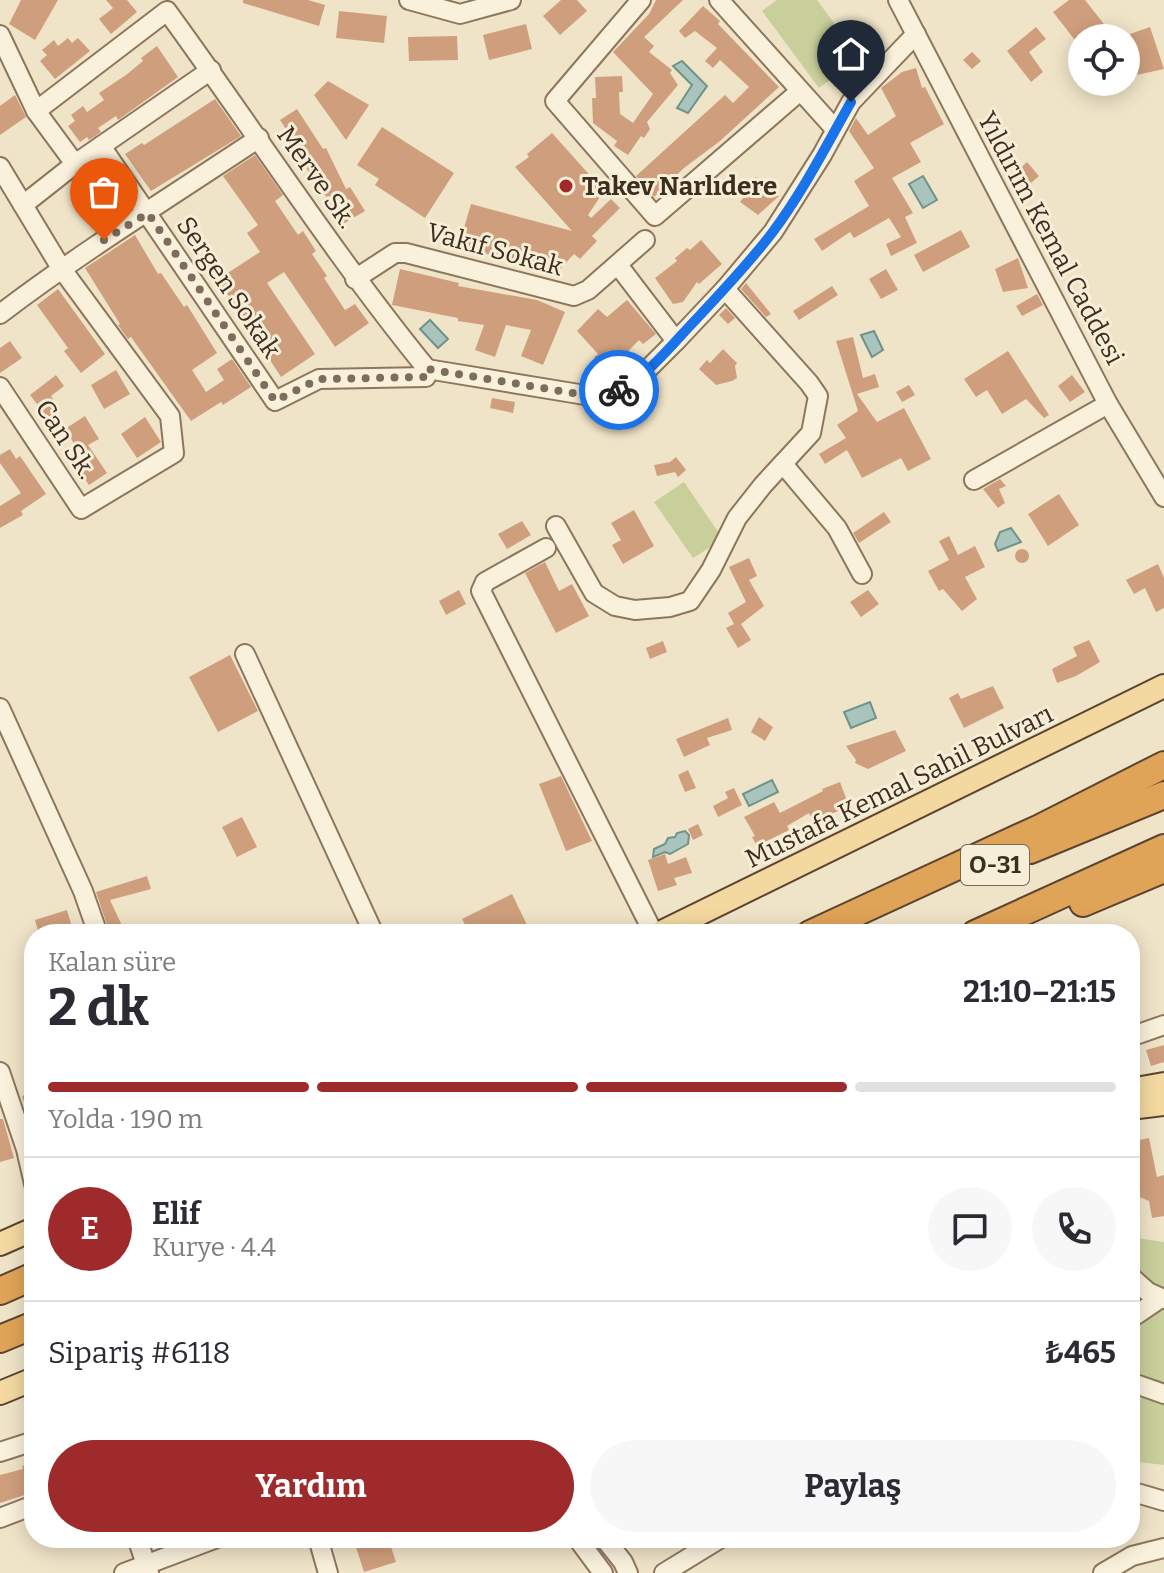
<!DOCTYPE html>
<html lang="tr">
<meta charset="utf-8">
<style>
body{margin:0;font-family:Bitter,serif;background:#f7f7f7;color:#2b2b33;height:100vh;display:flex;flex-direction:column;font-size:30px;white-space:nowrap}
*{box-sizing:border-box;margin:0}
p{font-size:26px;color:#7c7c81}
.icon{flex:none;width:44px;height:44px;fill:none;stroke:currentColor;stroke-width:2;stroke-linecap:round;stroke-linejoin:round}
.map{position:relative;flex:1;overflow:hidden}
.drawer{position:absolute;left:24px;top:924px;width:1116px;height:624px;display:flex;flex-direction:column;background:#fff;border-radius:32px;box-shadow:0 4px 20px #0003}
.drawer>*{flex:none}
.controls{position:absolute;left:1068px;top:24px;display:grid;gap:16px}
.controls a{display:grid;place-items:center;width:72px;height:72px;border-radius:50%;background:#fff;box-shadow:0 4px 20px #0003;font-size:40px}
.pin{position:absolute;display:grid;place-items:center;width:68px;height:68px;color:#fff;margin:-82px -34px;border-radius:50% 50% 50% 0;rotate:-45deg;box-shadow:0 0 8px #0007}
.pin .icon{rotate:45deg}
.courier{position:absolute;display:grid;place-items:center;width:80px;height:80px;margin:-40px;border:6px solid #1a73e8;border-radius:50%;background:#fff;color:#222;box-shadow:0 2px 10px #0007}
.summary em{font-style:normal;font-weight:700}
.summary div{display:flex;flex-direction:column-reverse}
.summary{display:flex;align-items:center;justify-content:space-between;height:136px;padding:0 24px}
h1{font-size:52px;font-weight:700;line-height:60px}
.bar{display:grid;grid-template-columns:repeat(4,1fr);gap:12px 8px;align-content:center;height:96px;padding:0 24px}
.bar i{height:10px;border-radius:6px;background:#e1e1e2}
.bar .on{background:#9e2a2b}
.bar p{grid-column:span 4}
.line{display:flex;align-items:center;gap:20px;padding:0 24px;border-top:2px solid #e1e1e2}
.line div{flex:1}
.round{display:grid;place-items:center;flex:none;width:84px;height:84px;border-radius:42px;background:#f7f7f7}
.cta{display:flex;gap:16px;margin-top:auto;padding:16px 24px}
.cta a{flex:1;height:92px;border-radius:48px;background:#9e2a2b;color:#fff;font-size:32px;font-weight:700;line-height:92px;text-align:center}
.cta a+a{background:#f7f7f7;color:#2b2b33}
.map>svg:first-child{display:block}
.green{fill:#c9cf9b}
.water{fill:#a9c4bc;stroke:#6f938a;stroke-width:2}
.building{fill:#cf9f7d}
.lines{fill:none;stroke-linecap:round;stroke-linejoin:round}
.minor-casing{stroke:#8d765c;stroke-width:22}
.major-casing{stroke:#5b4430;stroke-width:26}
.highway-casing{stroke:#5b4430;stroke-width:30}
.minor{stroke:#faf1dc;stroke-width:18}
.major{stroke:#f3d9a0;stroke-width:22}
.highway{stroke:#e0a458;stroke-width:26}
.done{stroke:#7c6e5b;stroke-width:8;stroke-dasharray:0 14.4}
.route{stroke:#1a73e8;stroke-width:10}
.poi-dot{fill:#9e2a2b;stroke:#f7eed8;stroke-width:3}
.labels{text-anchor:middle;stroke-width:6;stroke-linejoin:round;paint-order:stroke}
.shield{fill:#f7eed8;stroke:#756857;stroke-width:2}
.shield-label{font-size:24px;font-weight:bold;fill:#3d2e20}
.street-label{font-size:26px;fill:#3d2e20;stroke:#f7eed8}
.poi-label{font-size:26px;font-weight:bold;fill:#3d2e20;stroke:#f7eed8;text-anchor:start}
</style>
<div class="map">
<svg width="1164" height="1573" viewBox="0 0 1164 1573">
<rect width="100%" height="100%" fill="#f0e4c8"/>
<g class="green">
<polygon points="777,0 817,0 860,58 819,88 762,11"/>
<polygon points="684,482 723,539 693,558 654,502"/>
<polygon points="1130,1237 1164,1242 1164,1465 1130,1461"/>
</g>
<g class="water">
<polygon points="682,61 707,86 688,113 677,108 692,85 673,66"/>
<polygon points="923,176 937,200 923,208 909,184"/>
<polygon points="430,320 448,339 438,348 420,329"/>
<polygon points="874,331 883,350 872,357 861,335"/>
<polygon points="1011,528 1021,542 998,551 995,544 1000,532"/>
<polygon points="870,702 876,718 851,728 844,712"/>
<polygon points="772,780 778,792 749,806 743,794"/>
<polygon points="685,831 689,835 688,844 670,854 665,852 653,857 654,849 665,844 668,838 675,837 677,833"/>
</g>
<g class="building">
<polygon points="21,0 58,0 35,40 9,24"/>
<polygon points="106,0 127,0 137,12 111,34 99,19 113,8"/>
<polygon points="243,0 308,0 325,5 319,26 243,3"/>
<polygon points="561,0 577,0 587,11 560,35 543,16"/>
<polygon points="656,0 683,0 644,37 654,46 649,52 672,70 670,73 678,85 647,122 650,129 644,138 641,136 628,155 614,146 617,141 593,123 592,98 596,98 595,77 622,76 623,92 619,92 620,114 633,123 653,94 613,52 649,14"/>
<polygon points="1069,0 1085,0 1111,33 1105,38 1082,38 1082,49 1053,12"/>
<polygon points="703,6 720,21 718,24 779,87 720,141 684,168 654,197 636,176 725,95 733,103 749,87 720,60 713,68 705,61 717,48 695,31 685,38 679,31"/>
<polygon points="339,11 387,16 384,43 336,38"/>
<polygon points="526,24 532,49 489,60 483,35"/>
<polygon points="1036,27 1046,39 1029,52 1043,72 1031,82 1007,51"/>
<polygon points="1150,27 1164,69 1132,76 1129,66 1134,64 1131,52 1135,51 1130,34"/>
<polygon points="457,36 458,60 409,61 408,37"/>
<polygon points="68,38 72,43 78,38 90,51 55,79 40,61 47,55 42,50 54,40 58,46"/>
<polygon points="157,46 178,77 118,120 116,116 98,128 101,132 89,140 87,137 80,142 68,126 75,121 71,115 83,106 87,112 104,100 99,93 126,75 143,61 141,58"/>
<polygon points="972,52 981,61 972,69 963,60"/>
<polygon points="916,68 922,88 925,87 944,124 910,143 921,162 892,178 913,213 905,217 917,243 891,256 886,244 901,237 889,218 854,238 850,232 822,251 814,239 869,206 854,181 874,168 849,131 856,118 868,135 896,116 881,88 902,72"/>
<polygon points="328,81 369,105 346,140 314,95"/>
<polygon points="15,95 26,117 0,135 0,106"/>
<polygon points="215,99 241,136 151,191 125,154 142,143 144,145"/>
<polygon points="297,109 323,149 326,148 346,189 350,187 365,211 343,224 319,185 316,187 302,159 305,158 280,120"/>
<polygon points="382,127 454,173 425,218 375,185 379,179 357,165"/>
<polygon points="552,133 604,191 588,215 591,218 611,199 620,208 592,236 597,241 580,259 574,254 560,269 458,248 471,204 572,231 515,167 529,157 527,154"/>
<polygon points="255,155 283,195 275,201 298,235 303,231 316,251 312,254 327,276 324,278 345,310 355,304 369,323 335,347 284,272 267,283 315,354 281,377 268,357 272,354 217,280 260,252 247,233 258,225 223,176"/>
<polygon points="1027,162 1039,176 1024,189 1012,176"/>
<polygon points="756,177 779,196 758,215 740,202 749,190 747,188"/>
<polygon points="961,230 970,247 923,272 914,255"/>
<polygon points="135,235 158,274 161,273 184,307 187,305 217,353 192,370 206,392 224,380 217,369 232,359 251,387 223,405 221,402 191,421 131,337 128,339 118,325 120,324 85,268"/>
<polygon points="701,240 722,264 699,284 697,282 683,302 673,304 655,278 677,261 675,258 687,248 690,250"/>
<polygon points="1018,258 1028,288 1003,292 995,269"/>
<polygon points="400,269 459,283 458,286 537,300 565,312 543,365 521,356 531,330 506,325 495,357 475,350 484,325 458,321 458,318 392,305"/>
<polygon points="886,269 898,290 881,299 869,279"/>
<polygon points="746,283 771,314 766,317 741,289"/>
<polygon points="832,286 838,295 799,320 793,311"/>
<polygon points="58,289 105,354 81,373 64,351 68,348 37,305"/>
<polygon points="1037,294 1043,305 1022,316 1016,306"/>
<polygon points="627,300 656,334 643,344 639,340 610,370 594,357 598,354 577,331 598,309 607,317"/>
<polygon points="726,308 735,318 728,324 719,315"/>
<polygon points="853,337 863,378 875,374 879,387 857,394 877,422 904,408 931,459 908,471 901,458 862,478 847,450 825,464 819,454 846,438 837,425 858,411 836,341"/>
<polygon points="10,341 22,358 0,373 0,348"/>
<polygon points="723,349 737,363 735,366 737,378 732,381 716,385 699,369 707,360 710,363"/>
<polygon points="1008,351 1049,415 1044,418 1026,399 1002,414 987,390 976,397 964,379"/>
<polygon points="116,370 130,394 104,409 91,385"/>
<polygon points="56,375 64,386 51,396 60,409 48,418 30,395"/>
<polygon points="1072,375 1085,392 1070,402 1058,386"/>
<polygon points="909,385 915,395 902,402 896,392"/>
<polygon points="492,398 515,402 513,413 490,408"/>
<polygon points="85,416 99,439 88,445 107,473 89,485 74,463 83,458 65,429"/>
<polygon points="145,417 161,442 137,458 121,434"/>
<polygon points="10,449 16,459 20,456 46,494 21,511 23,515 0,528 0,506 21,493 0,463 0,455"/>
<polygon points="676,457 686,470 678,477 675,472 657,476 654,465 670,462"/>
<polygon points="1000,479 1006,486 999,489 1005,503 998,508 983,489"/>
<polygon points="1059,494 1079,525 1048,546 1028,514"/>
<polygon points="634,510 654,546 623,564 612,545 621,540 611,523"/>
<polygon points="884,512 891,522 859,543 853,533"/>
<polygon points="522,521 531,535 507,549 498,534"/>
<polygon points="949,536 958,555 975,546 985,567 965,577 977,599 962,611 943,589 939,591 928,571 949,560 939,541"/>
<circle cx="1022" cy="556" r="7"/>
<polygon points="749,558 757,576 749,580 764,606 741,624 751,640 738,648 726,628 734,624 728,613 746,602 729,567"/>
<polygon points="545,562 559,591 572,584 589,616 556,633 525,573"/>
<polygon points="1158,564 1164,578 1164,608 1156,612 1145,588 1134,594 1126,580"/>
<polygon points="459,590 466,604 446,615 439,601"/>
<polygon points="868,590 879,604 861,617 850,602"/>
<polygon points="1089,640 1100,662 1076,676 1057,683 1052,669 1077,656 1073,647"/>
<polygon points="663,641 667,652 650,659 646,648"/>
<polygon points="230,655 258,711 218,732 189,677"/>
<polygon points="993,686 1004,708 964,728 949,698 958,693 961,699"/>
<polygon points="759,717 773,727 765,741 751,732"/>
<polygon points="728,718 732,730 707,738 710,745 684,757 676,739"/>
<polygon points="895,730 906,751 868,769 855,763 856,760 846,746"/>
<polygon points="688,770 696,788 685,792 678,775"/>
<polygon points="561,776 592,841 566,851 539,784"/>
<polygon points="840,782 849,806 814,822 809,813 787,826 789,830 757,846 752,837 755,836 744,817 774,802 780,813 823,791 822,789"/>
<polygon points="734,788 742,805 718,817 713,806 728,798 725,792"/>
<polygon points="242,817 257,847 237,857 222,827"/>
<polygon points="698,824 703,835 693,840 688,829"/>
<polygon points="665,854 668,864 686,857 692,873 674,878 677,885 658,891 648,860"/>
<polygon points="147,876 151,889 110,900 126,934 110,934 96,892"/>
<polygon points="512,894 528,927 515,934 470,934 462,919"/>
<polygon points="67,910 74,934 39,934 35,920"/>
<polygon points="1164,1045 1164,1062 1151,1066 1146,1050"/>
<polygon points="34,1093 34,1128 32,1128 22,1096"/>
<polygon points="0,1119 3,1119 14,1158 0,1162"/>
<polygon points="1149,1138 1157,1177 1164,1175 1164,1216 1152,1218 1149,1201 1135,1195 1130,1189 1130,1142"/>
<polygon points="34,1463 34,1492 0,1503 0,1475 23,1469 22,1466"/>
<polygon points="353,1538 388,1538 396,1562 364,1572"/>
</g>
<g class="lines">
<g class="minor-casing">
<g id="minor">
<polyline points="409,0 460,14 511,0"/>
<polyline points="641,0 555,101 655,216 799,92"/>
<polyline points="719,0 835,129"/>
<polyline points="898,0 1108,404 1164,497"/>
<polyline points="0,35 36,111 75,164"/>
<path d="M 36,111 L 167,11 C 254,130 334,255 427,369"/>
<polyline points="101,146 275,401 319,379 426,377 427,369"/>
<polyline points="0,167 61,268 170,416 174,453 81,509 0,387"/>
<polyline points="23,205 75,164 211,70"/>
<polyline points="618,265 676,341"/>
<polyline points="355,279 395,253 406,253 574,296 588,290 645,240"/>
<path d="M 0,314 C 83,251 172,196 259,138"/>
<polyline points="427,369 585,395 621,390 643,374 676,341 725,289 773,232 822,155 851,102 916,34"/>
<polyline points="783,464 837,528 862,574"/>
<polyline points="974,480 1108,404"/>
<polyline points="556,526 594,593 615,606 635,610 670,607 690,601 711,570 737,518 763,485 811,433 818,396 809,383 725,289"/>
<polyline points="546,548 485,582 481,591 654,934"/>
<polyline points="245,654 374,934"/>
<polyline points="0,708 83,891 98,934"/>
<polyline points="1130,1037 1164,1025"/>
<polyline points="0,1072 26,1149 34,1184"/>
<polyline points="1130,1276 1148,1292 1164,1299"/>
<polyline points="1130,1319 1161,1298"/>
<polyline points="1130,1382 1164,1394"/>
<polyline points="0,1452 34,1441"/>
<polyline points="1130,1491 1164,1501"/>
<polyline points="0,1518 34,1505"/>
<polyline points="137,1538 149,1573"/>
<polyline points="318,1538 328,1573"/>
<polyline points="577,1538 603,1573"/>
<polyline points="604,1538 623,1562 628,1573"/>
<polyline points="124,1573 217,1538"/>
<polyline points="664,1573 721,1538"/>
<polyline points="1103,1573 1132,1556 1164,1548"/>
</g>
</g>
<g class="major-casing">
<g id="major">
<polyline points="658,934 1164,686"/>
<polyline points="1130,1090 1164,1084"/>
<polyline points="1130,1108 1164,1104"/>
<polyline points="0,1244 34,1229"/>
<polyline points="0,1393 34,1379"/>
</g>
</g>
<g class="highway-casing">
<g id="highway">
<polyline points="1030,850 1164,795"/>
<polyline points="1083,903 1164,869"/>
<polyline points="810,934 1040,828 1164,765"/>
<polyline points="975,934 1164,848"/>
<polyline points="0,1291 34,1276"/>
<polyline points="0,1339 34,1325"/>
</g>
</g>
<use href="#minor" class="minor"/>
<use href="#major" class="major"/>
<use href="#highway" class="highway"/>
</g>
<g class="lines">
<polyline class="done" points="104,240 148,213 275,401 319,379 426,377 427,369 585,395 619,390"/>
<path class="route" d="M 619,390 C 645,377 667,351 687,329 C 716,298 746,267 772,233 C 803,192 826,146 851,102"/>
</g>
<circle class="poi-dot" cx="566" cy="186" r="8"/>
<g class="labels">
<rect class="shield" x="961" y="845" width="68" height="40" rx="6"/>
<g class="shield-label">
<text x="995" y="873">O-31</text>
</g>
<g class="street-label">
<text transform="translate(317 177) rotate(55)" y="9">Merve Sk.</text>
<text transform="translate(1051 238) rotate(62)" y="9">Yıldırım Kemal Caddesi</text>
<text transform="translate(495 249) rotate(15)" y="9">Vakıf Sokak</text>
<text transform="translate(229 287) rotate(56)" y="9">Sergen Sokak</text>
<text transform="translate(66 439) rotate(57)" y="9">Can Sk.</text>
<text transform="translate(899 786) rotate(-26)" y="9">Mustafa Kemal Sahil Bulvarı</text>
</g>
<g class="poi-label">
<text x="582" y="195">Takev Narlıdere</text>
</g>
</g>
</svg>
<div class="controls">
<a><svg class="icon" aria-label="locate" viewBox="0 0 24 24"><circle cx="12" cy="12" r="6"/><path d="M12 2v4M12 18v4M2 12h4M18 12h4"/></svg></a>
</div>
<div class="pin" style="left:104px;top:240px;background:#ea580c"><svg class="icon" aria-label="bag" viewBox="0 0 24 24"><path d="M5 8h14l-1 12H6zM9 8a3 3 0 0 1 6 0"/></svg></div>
<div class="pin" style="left:851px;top:102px;background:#1f2937"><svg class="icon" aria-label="home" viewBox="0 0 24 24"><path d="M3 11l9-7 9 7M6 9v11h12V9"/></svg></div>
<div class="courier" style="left:619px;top:390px"><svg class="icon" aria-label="bike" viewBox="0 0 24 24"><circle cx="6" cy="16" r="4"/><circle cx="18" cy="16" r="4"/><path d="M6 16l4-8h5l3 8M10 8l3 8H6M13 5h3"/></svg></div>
<section class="drawer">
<div class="summary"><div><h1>2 dk</h1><p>Kalan süre</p></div><em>21:10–21:15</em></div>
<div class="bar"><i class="on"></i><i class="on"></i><i class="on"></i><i></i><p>Yolda · 190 m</p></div>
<div class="line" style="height:144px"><b class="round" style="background:#9e2a2b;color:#fff">E</b><div><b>Elif</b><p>Kurye · 4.4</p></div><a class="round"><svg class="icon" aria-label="chat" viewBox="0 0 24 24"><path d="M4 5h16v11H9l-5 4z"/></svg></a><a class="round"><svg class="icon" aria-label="phone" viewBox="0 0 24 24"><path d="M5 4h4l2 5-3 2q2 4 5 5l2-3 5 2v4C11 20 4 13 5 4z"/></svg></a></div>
<div class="line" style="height:104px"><div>Sipariş #6118</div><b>₺465</b></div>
<div class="cta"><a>Yardım</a><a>Paylaş</a></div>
</section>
</div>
